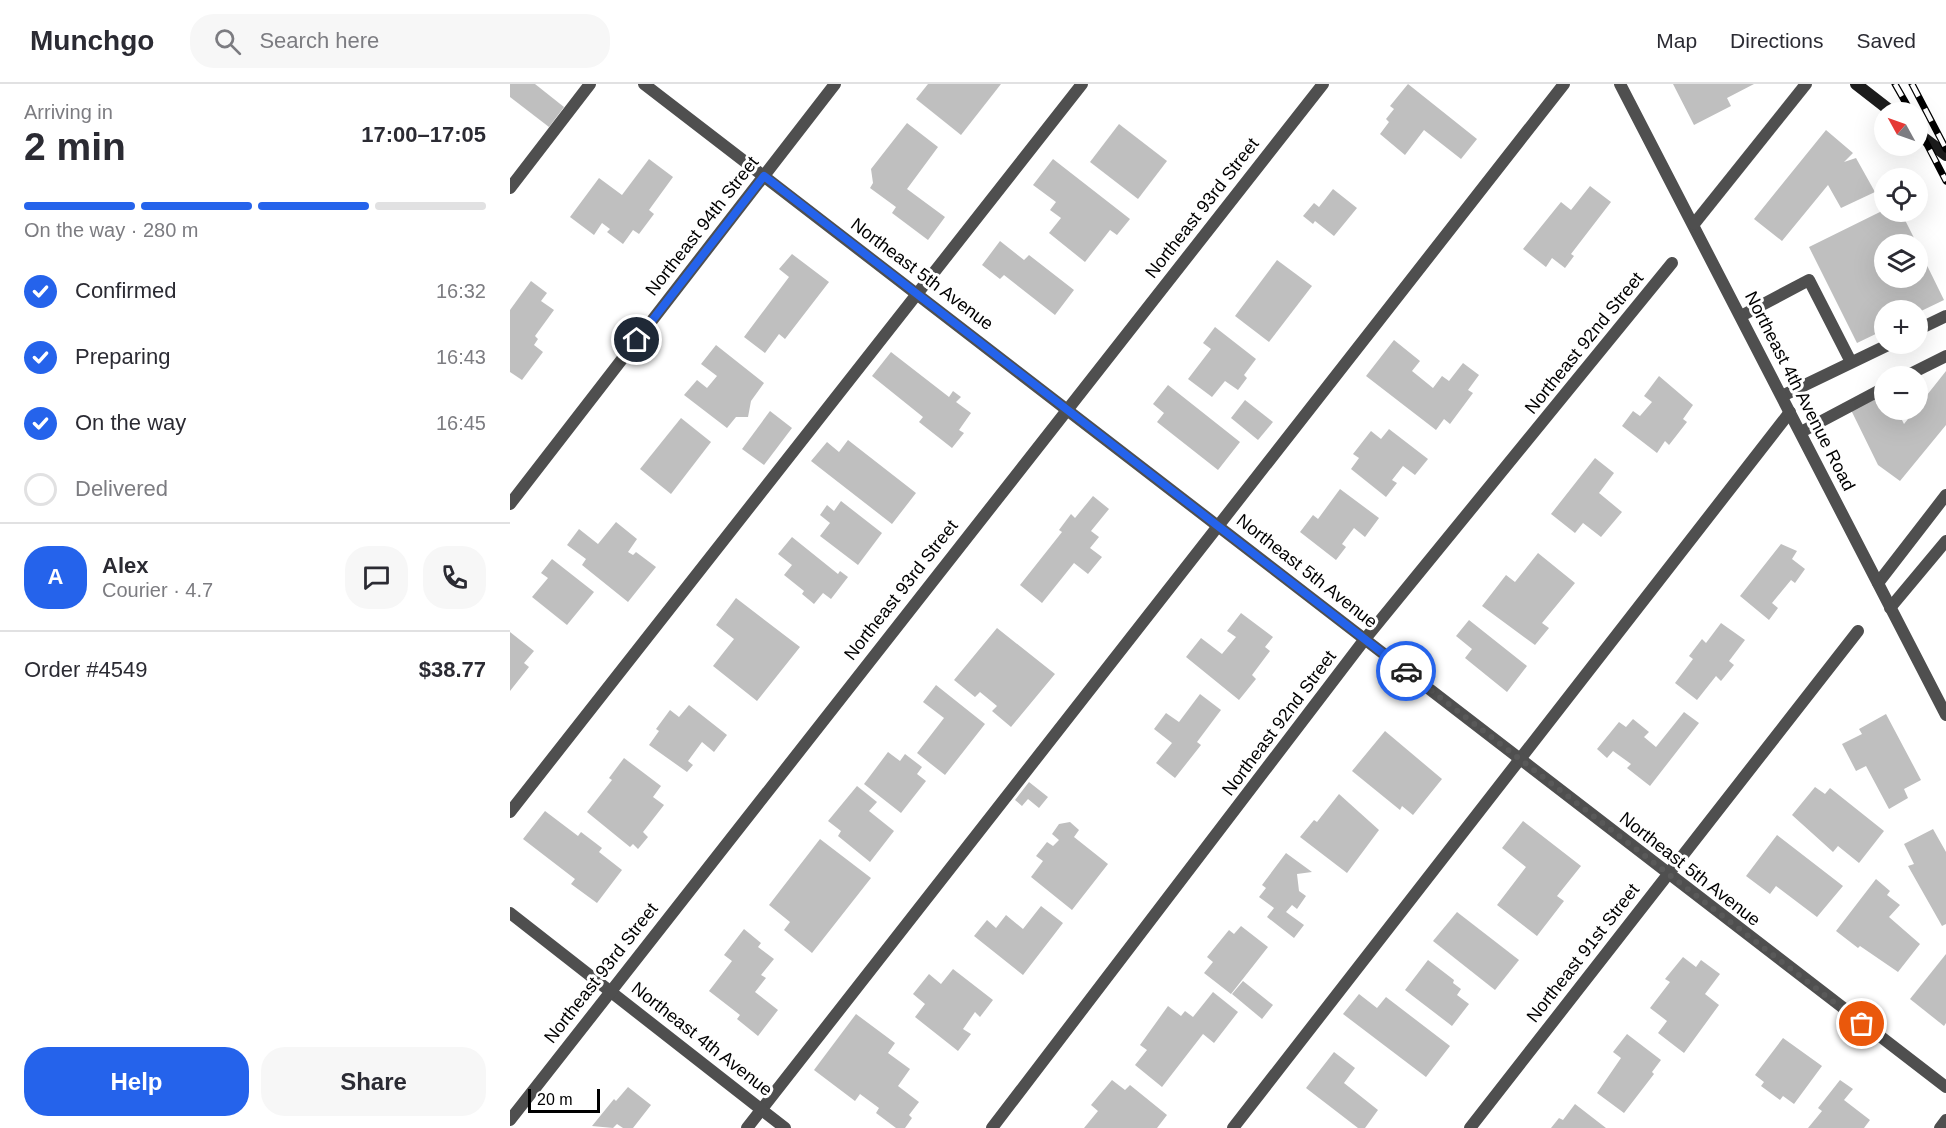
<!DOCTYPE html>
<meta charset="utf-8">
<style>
body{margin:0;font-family:Arial,sans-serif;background:#f7f7f7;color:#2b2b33;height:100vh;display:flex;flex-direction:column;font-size:22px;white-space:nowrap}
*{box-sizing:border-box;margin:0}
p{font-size:20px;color:#7c7c81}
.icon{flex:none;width:33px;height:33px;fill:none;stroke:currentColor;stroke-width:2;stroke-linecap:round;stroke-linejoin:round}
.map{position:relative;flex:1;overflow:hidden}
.drawer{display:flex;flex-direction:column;background:#fff;width:510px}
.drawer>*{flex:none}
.needle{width:39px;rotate:310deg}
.fabs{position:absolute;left:1364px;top:18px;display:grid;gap:12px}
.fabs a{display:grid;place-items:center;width:54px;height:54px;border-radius:50%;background:#fff;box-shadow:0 6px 24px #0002;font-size:30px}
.scale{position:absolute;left:18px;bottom:15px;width:72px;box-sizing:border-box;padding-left:6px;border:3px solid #000;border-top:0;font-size:16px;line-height:21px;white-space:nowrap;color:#000;-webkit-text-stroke:4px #fff;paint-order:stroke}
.pin{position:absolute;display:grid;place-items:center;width:51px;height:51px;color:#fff;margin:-26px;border:3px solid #fff;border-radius:50%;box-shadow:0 2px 6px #0007}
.courier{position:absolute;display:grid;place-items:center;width:60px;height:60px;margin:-30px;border:4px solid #2563eb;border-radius:50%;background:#fff;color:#222;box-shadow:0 2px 8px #0007}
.summary em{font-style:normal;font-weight:800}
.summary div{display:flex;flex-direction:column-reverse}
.summary{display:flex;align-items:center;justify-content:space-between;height:102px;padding:0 24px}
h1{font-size:39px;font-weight:800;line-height:45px}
.bar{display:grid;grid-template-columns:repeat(4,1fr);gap:9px 6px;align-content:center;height:72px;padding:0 24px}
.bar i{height:8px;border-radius:4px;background:#e1e1e2}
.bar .on{background:#2563eb}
.bar p{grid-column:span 4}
.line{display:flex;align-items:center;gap:15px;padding:0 24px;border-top:2px solid #e1e1e2}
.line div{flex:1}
.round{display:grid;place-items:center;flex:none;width:63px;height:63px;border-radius:24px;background:#f7f7f7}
ol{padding:0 24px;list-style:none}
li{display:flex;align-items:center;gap:18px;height:66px}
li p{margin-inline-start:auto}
li .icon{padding:6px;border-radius:50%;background:#2563eb;color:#fff;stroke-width:4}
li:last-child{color:#7c7c81}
li i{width:33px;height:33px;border:3px solid #e1e1e2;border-radius:50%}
.button{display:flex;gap:12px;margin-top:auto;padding:12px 24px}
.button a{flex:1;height:69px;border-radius:24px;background:#2563eb;color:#fff;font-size:24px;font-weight:800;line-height:69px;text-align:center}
.button a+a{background:#f7f7f7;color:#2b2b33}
header{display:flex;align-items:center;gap:36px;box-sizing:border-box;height:84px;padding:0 30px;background:#fff;border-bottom:2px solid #e1e1e2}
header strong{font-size:28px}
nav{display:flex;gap:33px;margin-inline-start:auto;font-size:21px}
.search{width:420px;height:54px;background:#f7f7f7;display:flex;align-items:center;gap:15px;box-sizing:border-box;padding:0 21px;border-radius:24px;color:#7c7c81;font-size:22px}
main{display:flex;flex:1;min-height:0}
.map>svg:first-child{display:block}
.building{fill:#bfbfbf}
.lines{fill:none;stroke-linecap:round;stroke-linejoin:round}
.service{stroke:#4f4f4f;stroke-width:12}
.minor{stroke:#4f4f4f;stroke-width:12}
.secondary{stroke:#1c1c1c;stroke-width:12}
.rail-casing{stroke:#000;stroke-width:7}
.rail{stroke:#fff;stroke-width:4.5;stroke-dasharray:14;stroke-linecap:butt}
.done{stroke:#595959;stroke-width:6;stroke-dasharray:0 10.8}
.route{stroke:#2563eb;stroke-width:8}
.labels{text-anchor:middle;stroke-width:6;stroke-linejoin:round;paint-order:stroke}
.street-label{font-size:18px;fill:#000;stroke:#fff}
</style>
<header>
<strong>Munchgo</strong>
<div class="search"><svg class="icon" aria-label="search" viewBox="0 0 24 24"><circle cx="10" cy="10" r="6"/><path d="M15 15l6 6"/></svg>Search here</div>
<nav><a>Map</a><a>Directions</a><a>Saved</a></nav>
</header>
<main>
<section class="drawer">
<div class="summary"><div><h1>2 min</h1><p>Arriving in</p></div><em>17:00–17:05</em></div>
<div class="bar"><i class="on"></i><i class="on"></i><i class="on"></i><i></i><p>On the way · 280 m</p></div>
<ol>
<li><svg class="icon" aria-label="check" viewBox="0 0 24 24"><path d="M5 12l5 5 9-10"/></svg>Confirmed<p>16:32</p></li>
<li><svg class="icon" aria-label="check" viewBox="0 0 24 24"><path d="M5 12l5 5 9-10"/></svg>Preparing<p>16:43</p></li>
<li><svg class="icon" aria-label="check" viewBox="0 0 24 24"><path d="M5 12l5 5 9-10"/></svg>On the way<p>16:45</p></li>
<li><i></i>Delivered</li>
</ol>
<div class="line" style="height:108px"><b class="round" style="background:#2563eb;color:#fff">A</b><div><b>Alex</b><p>Courier · 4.7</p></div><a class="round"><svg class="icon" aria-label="chat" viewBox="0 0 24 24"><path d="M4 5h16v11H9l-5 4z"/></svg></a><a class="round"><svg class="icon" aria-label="phone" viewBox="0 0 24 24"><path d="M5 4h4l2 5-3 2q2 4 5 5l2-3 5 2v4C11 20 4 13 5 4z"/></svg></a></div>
<div class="line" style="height:78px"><div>Order #4549</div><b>$38.77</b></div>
<div class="button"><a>Help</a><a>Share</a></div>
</section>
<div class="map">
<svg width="1436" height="1044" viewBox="0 0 1436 1044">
<rect width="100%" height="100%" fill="#fff"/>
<g class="building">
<polygon points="0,0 25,0 54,23 39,43 0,13"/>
<polygon points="418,0 491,0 451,51 406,15"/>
<polygon points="898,0 967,55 951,75 914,46 895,71 870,50 879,38 876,35 884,25 880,22"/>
<polygon points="1163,0 1244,0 1217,14 1221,22 1184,41"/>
<polygon points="397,39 428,63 397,105 435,133 418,156 382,129 386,123 360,104 363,99 361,85"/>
<polygon points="609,40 657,77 628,115 580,78"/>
<polygon points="1316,46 1343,69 1334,78 1346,74 1365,108 1331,124 1318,101 1272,157 1244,135"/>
<polygon points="139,75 163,93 139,126 144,130 129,150 123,146 113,160 97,148 100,145 92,139 84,151 60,133 89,94 112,111"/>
<polygon points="543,75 620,135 607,151 600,146 575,178 539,149 551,134 540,126 546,118 523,101"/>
<polygon points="1080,102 1101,118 1061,170 1064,172 1055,184 1042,174 1036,183 1013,165 1051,118 1061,126"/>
<polygon points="823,105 847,124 824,152 805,137 803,140 793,132 804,119 809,123"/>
<polygon points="1374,126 1391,128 1407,160 1374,160 1374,194 1407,194 1407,161 1434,216 1407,229 1407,226 1374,226 1374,246 1347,259 1299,163"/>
<polygon points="490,157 514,176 519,171 564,206 545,231 494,191 490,195 472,181"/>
<polygon points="282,170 319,198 275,255 269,250 255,269 234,253 279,193 269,185"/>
<polygon points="767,176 802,202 759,258 725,232"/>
<polygon points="21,197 37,209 31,217 44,226 25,252 28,255 24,261 33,268 12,296 0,288 0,226"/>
<polygon points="705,243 746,275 734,291 737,294 728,306 715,297 702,313 678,295 701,265 693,259"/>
<polygon points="884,256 910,277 902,287 923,304 932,292 939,297 953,279 969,291 958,306 963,309 940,340 934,335 926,346 856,292"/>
<polygon points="206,261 254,299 241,317 238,333 226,333 217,344 174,311 187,296 197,304 207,292 191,280"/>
<polygon points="381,268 439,313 443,307 451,313 446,318 461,329 449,346 454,349 442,364 409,338 413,333 362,292"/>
<polygon points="1436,287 1436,341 1390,397 1368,381 1341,326 1374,311 1374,326 1387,326 1394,340"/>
<polygon points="1149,292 1183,321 1173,335 1177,338 1159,361 1155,357 1147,369 1112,342 1123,327 1130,332 1142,318 1134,312"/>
<polygon points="658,301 730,358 708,386 647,338 654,329 643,320"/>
<polygon points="735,316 763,338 748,356 721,334"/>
<polygon points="260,327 282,344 254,381 232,365"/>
<polygon points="171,334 201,358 161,410 130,385"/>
<polygon points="879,345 918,375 905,391 893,382 882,396 887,399 876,413 841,385 849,374 843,370 861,347 871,355"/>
<polygon points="338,356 406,409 382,440 301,377 317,358 329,368"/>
<polygon points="1085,374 1104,389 1089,409 1112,428 1091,453 1073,439 1065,449 1041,430"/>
<polygon points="830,405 869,434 855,453 844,444 832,460 836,463 826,476 790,448 803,431 808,435"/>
<polygon points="583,412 599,425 581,447 589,453 580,464 592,473 578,490 564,479 532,519 510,501 552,448 549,446 561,430 565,434"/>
<polygon points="331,417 372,449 348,481 310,452 320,439 310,431 317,421 324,427"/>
<polygon points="106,438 127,455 118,468 123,471 126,468 146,483 118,518 72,481 76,475 57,461 69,445 88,460"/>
<polygon points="282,453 328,490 330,487 338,493 321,515 313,509 304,520 292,510 294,507 274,491 282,481 268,470"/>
<polygon points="1271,460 1287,467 1282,475 1295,485 1285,499 1281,496 1262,519 1268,524 1259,536 1230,512"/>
<polygon points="1028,469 1065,499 1032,539 1039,544 1025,561 972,522 996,491 1005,498"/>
<polygon points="42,475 84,508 57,541 22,513 38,494 31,489"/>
<polygon points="226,514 290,563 247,617 203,582 224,555 206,541"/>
<polygon points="731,529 763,553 755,563 760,567 742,591 746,595 729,616 676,573 691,554 712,570 726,553 717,547"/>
<polygon points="959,536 1017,582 997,608 955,574 962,565 946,552"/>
<polygon points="1211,539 1235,556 1219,577 1224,581 1211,597 1206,592 1187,616 1165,599 1183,575 1179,572 1192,555 1196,559"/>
<polygon points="487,544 545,590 501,643 482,627 487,622 470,608 465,613 444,596"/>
<polygon points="0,548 24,567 14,579 19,583 0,607"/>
<polygon points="426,601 475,640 435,691 407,669 434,634 413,618"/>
<polygon points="690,610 711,626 687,658 691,661 665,694 646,679 662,659 644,645 656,629 669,638"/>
<polygon points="179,621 217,651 204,668 192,658 178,677 183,681 177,688 139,661 149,647 146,645 160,626 169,633"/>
<polygon points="1174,628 1189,639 1140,702 1117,684 1121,680 1103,667 1097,674 1087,665 1109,638 1116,643 1123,635 1139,648 1134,653 1146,663"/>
<polygon points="1376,630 1411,696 1394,705 1398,714 1379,725 1356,682 1346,687 1332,660 1352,650 1349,645"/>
<polygon points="875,647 932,695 903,731 892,722 890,726 842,687"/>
<polygon points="378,668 390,677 395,670 412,683 407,690 416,697 391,729 354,700"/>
<polygon points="114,674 151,702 143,713 154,721 133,748 138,753 128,765 123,760 120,763 77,728 102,696 99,694"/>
<polygon points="519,698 538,713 529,724 518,715 512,722 505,716"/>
<polygon points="347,702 367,718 359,727 384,747 360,778 328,752 331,747 318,737"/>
<polygon points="1305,703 1315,710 1320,704 1374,747 1349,779 1328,762 1323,768 1282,731"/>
<polygon points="829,710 869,746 837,789 790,753 804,736 807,738"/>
<polygon points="35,727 68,752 71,748 92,764 89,768 112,786 87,819 61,800 65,795 13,755"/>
<polygon points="1013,737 1071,782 1047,812 1054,817 1027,852 987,821 1016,783 992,764"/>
<polygon points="560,738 569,746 564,753 598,780 562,826 521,793 533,777 526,772 537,758 543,762 549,756 542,750 549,740"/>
<polygon points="1423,745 1436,768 1436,840 1432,842 1398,782 1404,780 1394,760"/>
<polygon points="1267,751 1333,802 1307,833 1266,802 1260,810 1236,792"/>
<polygon points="310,755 361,794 302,869 274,846 280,838 259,821"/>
<polygon points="776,769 802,788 787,790 789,807 796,812 787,825 782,821 776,828 794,841 784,854 757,833 764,824 749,813 756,804 752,801"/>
<polygon points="1366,795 1380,807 1377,811 1390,821 1379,833 1410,860 1388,888 1350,862 1348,864 1326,847"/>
<polygon points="531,822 553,839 513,891 464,852 477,836 486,844 496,831 513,845"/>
<polygon points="947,828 1009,876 985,906 923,857"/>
<polygon points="731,842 758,863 721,910 694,889 703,878 697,873 719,846 724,850"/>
<polygon points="234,845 251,859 248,863 264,875 251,891 256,894 245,908 268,926 248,952 227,935 230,931 199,907 222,877 214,871"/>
<polygon points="1436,870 1436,939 1434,942 1400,915"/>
<polygon points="1173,873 1186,883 1191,876 1210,890 1195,910 1209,921 1174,969 1148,949 1157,937 1140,924 1160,898 1155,895"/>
<polygon points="918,876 944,896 943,899 951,905 947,911 959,920 942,942 895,906"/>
<polygon points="443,885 483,916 470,933 465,928 453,945 461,950 448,967 405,933 415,920 403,910 419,890 431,900"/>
<polygon points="733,897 763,921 752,935 722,910"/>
<polygon points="703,908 728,928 704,959 693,950 652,1003 625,981 637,966 630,961 658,922 671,932 675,927 683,933"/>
<polygon points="849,910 867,924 876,913 940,962 916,993 833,930"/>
<polygon points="346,930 385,959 378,969 400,985 388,1002 409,1018 399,1031 402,1034 395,1044 386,1044 366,1029 369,1024 350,1010 345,1017 304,986"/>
<polygon points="1117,950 1151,976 1142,988 1144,990 1114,1029 1087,1009 1111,974 1103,968"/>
<polygon points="1273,954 1312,982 1284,1020 1273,1012 1270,1016 1251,1002 1254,998 1245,991"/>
<polygon points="824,968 845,984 834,999 868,1026 855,1044 848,1044 796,1004"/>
<polygon points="602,996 615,1006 620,1001 657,1031 647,1044 574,1044 588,1027 581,1021"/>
<polygon points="1330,996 1343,1005 1334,1016 1360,1036 1354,1044 1298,1044 1312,1027 1308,1024"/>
<polygon points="118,1003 141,1021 123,1044 113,1044 107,1040 103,1044 82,1042 104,1015 106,1017"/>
<polygon points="1065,1020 1096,1044 1041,1044 1049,1034 1053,1036"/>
</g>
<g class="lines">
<g class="service">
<polyline points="0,104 80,0"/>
<polyline points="1231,232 1299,196 1341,278"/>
<polyline points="1407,246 1436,232"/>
<polyline points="1396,292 1436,272"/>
<polyline points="1272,312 1380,260"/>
<polyline points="1291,348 1374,304"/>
<polyline points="1368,499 1436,411"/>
<polyline points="1380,524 1436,457"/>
<polyline points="0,728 572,0"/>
<polyline points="237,1044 1054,0"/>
<polyline points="723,1044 1280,328"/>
</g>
<g class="minor">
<polyline points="134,0 1436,1003"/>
<polyline points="1110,0 1436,631"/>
<polyline points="1184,140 1296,0"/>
<polyline points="0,420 325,0"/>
<polyline points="0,829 275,1044"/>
<polyline points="0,1036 813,0"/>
<polyline points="482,1044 855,555 1162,179"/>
<polyline points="960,1044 1348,547"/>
<polyline points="1430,1044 1436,1036"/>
</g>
<g class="secondary">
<polyline points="1346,0 1382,28"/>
<polyline points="1407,49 1436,71"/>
</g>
<g class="rail-casing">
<g id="rail">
<polyline points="1385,0 1401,28"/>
<polyline points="1402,0 1436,65"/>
<polyline points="1407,41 1436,97"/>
</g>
</g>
<use href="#rail" class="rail"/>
</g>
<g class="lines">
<polyline class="done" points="896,587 1352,940"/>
<polyline class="route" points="127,256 254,92 896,587"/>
</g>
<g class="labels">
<g class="street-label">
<text transform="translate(692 124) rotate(-52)" y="6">Northeast 93rd Street</text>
<text transform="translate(192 142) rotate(-52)" y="6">Northeast 94th Street</text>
<text transform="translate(412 190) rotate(37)" y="6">Northeast 5th Avenue</text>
<text transform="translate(1074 259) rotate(-51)" y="6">Northeast 92nd Street</text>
<text transform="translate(1290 307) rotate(63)" y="6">Northeast 4th Avenue Road</text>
<text transform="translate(797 487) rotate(38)" y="6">Northeast 5th Avenue</text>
<text transform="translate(391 506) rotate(-52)" y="6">Northeast 93rd Street</text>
<text transform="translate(769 639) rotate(-53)" y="6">Northeast 92nd Street</text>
<text transform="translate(1180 785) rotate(38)" y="6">Northeast 5th Avenue</text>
<text transform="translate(1073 869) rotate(-52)" y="6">Northeast 91st Street</text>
<text transform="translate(91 889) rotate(-52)" y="6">Northeast 93rd Street</text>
<text transform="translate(192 955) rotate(38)" y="6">Northeast 4th Avenue</text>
</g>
</g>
</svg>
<div class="fabs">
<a><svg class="needle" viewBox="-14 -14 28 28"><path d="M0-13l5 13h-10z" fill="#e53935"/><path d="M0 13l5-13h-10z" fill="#7c7c81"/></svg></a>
<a><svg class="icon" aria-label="locate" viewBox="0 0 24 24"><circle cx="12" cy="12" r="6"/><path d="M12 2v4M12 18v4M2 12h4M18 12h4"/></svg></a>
<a><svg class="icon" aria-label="layers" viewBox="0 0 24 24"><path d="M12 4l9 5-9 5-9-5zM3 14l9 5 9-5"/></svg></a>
<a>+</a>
<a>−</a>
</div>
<div class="scale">20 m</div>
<div class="pin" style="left:1352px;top:940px;background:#ea580c"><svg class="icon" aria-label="bag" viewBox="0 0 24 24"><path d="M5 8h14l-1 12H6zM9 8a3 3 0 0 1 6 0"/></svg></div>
<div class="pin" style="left:127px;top:256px;background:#1f2937"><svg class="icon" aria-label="home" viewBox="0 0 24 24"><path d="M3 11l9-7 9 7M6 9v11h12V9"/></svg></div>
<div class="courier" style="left:896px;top:587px"><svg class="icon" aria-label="car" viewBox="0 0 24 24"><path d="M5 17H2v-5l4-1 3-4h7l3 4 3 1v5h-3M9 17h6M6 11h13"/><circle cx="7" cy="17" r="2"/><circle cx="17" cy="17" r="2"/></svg></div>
</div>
</main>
